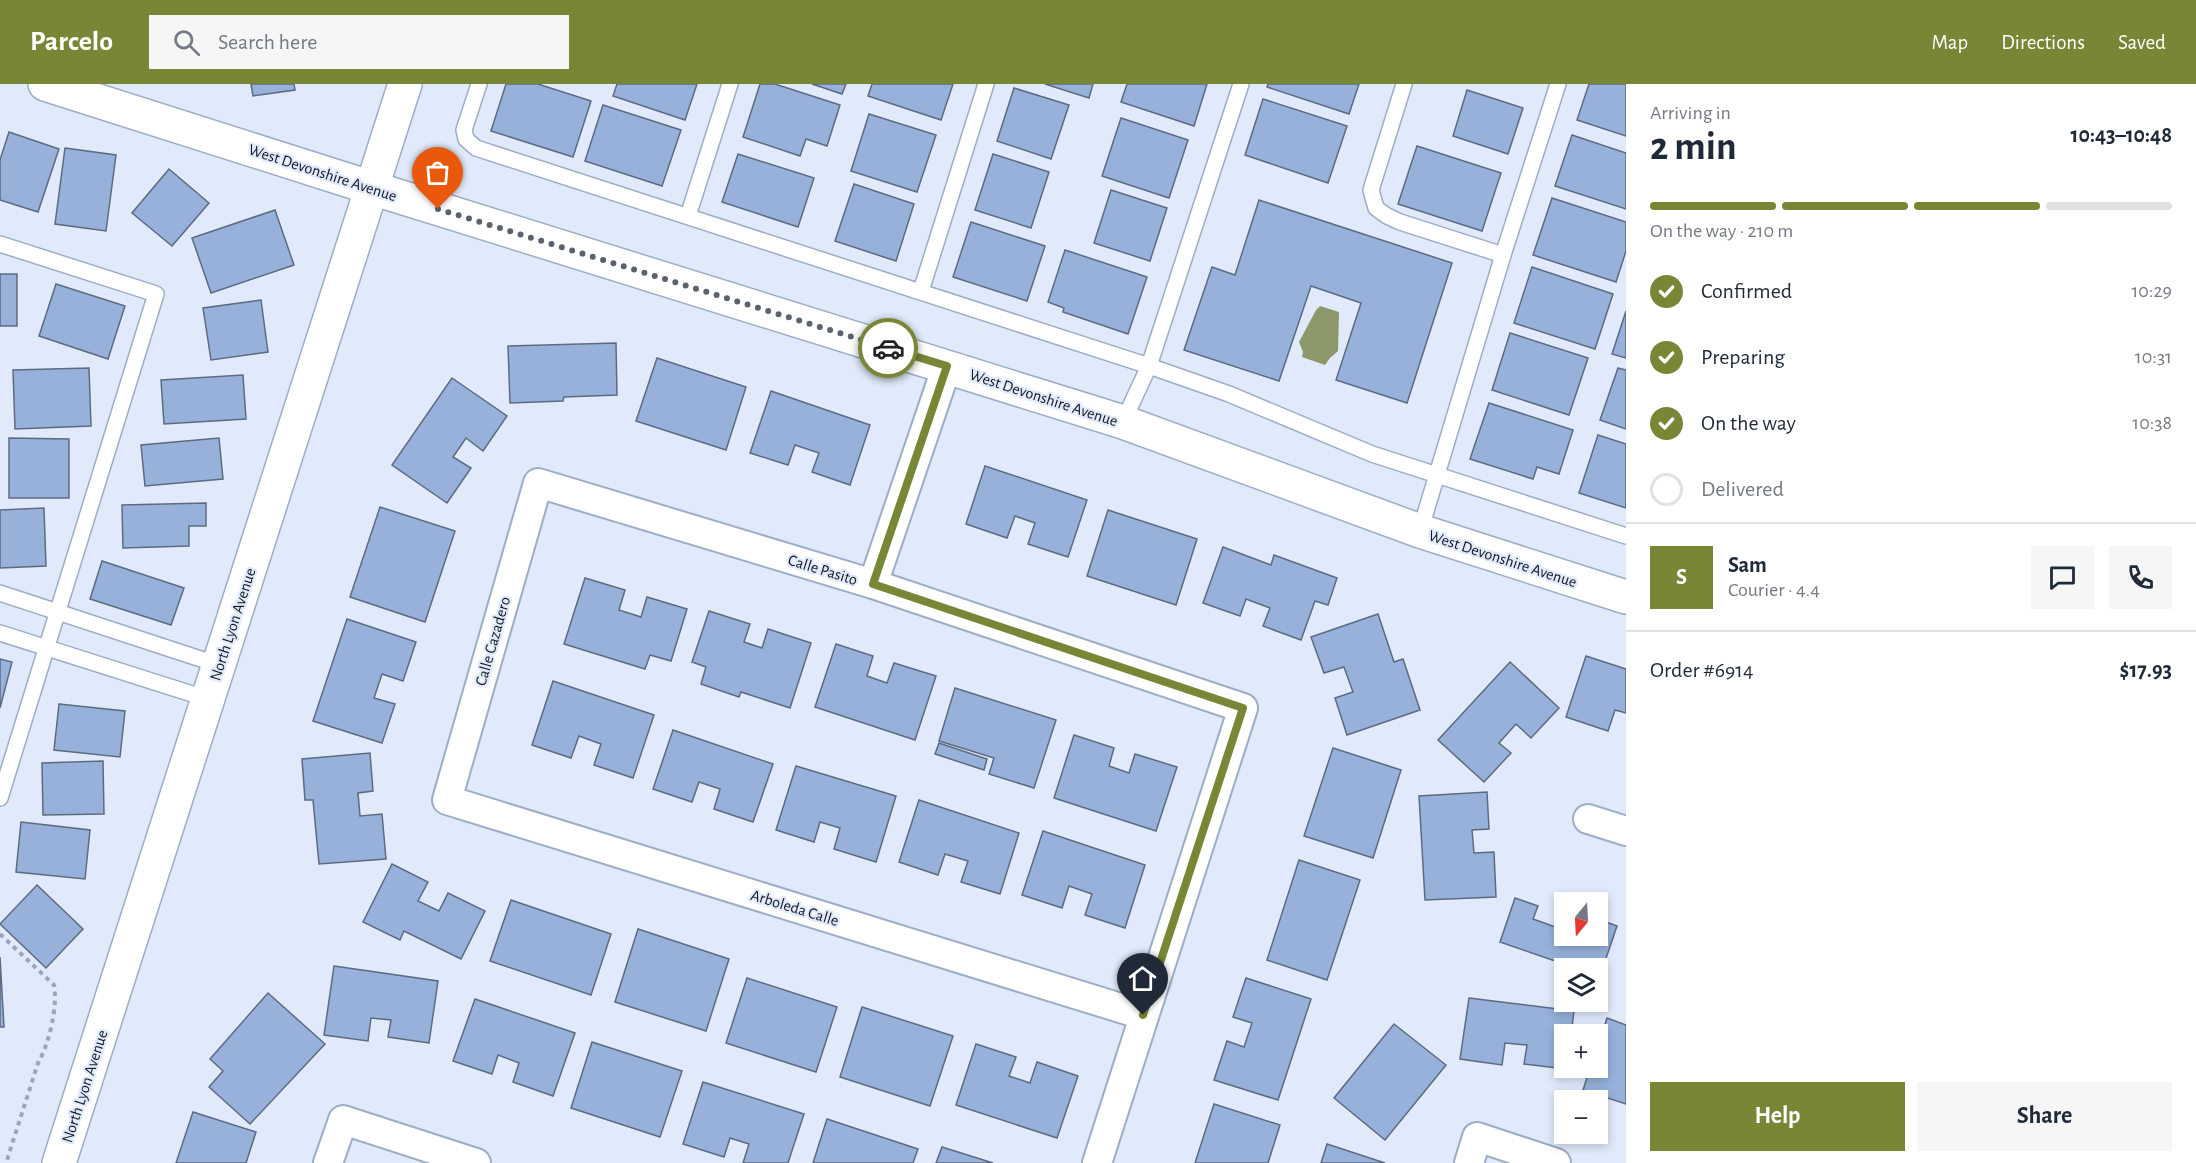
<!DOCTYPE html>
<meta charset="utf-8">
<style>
body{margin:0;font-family:"Alegreya Sans",sans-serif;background:#f6f6f7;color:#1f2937;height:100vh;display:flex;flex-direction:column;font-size:22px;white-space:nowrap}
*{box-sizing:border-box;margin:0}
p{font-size:20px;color:#747a83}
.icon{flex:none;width:33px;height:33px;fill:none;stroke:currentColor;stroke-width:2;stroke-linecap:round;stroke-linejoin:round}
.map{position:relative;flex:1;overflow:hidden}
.side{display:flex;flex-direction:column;background:#fff;width:570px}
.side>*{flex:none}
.needle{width:39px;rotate:198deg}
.controls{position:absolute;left:1554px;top:808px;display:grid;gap:12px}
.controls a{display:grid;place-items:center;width:54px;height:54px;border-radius:0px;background:#fff;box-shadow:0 3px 9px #0003;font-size:30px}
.pin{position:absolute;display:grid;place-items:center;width:51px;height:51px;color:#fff;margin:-62px -26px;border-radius:50% 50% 50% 0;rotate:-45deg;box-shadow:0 0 6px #0007}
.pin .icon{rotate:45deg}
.courier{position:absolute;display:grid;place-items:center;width:60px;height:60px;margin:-30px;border:4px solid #778736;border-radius:50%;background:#fff;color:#222;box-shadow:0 2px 8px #0007}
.headline em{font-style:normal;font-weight:700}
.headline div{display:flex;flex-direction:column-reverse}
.headline{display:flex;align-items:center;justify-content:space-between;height:102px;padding:0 24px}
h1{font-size:39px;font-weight:700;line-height:45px}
.bar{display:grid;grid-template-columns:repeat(4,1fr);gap:9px 6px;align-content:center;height:72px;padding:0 24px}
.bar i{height:8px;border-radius:4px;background:#e0e1e3}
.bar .on{background:#778736}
.bar p{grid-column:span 4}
.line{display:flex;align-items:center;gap:15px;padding:0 24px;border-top:2px solid #e0e1e3}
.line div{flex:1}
.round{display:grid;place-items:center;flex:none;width:63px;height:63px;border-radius:0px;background:#f6f6f7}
ol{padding:0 24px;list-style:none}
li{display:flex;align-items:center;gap:18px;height:66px}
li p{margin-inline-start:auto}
li .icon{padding:6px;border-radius:50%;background:#778736;color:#fff;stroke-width:4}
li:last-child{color:#747a83}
li i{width:33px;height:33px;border:3px solid #e0e1e3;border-radius:50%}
.primary-button{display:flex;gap:12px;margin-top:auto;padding:12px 24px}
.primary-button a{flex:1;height:69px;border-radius:0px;background:#778736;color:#fff;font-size:24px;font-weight:700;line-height:69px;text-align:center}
.primary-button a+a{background:#f6f6f7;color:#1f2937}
header{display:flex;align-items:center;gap:36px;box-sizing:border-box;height:84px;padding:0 30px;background:#778736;color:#fff}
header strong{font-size:28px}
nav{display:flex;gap:33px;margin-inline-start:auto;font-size:21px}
.search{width:420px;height:54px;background:#f6f6f7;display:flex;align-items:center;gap:15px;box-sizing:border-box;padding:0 21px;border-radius:0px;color:#747a83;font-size:22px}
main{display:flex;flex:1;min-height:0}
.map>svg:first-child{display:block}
.water{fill:#8d986a}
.building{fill:#97b1da;stroke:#5c6b82;stroke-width:1.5}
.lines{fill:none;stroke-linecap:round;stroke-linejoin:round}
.service-casing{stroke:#9cadc6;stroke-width:18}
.minor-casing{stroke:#9cadc6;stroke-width:32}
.tertiary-casing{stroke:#9cadc6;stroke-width:36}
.path{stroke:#9da6b3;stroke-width:4;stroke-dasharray:4.5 4.5;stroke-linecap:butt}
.service{stroke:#fff;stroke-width:15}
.minor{stroke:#fff;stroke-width:28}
.tertiary{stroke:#fff;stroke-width:33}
.done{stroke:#5a626d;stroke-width:6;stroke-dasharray:0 10.8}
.route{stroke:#778736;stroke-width:8}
.labels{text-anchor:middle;stroke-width:4.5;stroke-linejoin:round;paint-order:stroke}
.street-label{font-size:16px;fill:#121821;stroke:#e0eafa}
</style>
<header>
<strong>Parcelo</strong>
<div class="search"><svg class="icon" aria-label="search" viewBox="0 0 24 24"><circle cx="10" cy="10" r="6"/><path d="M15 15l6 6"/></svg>Search here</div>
<nav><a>Map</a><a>Directions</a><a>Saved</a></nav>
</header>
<main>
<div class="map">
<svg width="1626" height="1079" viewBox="0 0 1626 1079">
<rect width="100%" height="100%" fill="#e0eafa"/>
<polygon class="water" points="1320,222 1339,228 1338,267 1330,274 1325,281 1302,273 1303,268 1299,258 1316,226"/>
<g class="building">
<polygon points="251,0 294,0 295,6 253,12"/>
<polygon points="506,0 538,0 591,17 573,73 491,47"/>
<polygon points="617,0 697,0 685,36 613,12"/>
<polygon points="760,0 775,0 840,21 827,62 806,55 800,72 743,53"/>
<polygon points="812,0 846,0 842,10"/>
<polygon points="872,0 953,0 941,36 868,12"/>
<polygon points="1045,0 1093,0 1089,14"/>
<polygon points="1127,0 1207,0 1194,42 1121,18"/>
<polygon points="1268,0 1359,0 1349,30 1267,3"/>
<polygon points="1589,0 1626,0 1626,52 1577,36"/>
<polygon points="1014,4 1069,21 1051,75 997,57"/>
<polygon points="1467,6 1523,24 1508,70 1453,52"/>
<polygon points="1263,15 1347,42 1328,99 1245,71"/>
<polygon points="603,21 681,46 662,102 585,77"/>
<polygon points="869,30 936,51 917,108 851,87"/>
<polygon points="1121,34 1188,56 1169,114 1102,92"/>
<polygon points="9,48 59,65 38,128 0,116 0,76"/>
<polygon points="1572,51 1626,69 1626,125 1555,102"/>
<polygon points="1417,62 1501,89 1482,147 1398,120"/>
<polygon points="65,64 116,71 106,147 55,140"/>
<polygon points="738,70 814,94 798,143 722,118"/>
<polygon points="993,70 1049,88 1031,144 975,126"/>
<polygon points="169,85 209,119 172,162 132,129"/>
<polygon points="854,100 914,120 896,177 835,157"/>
<polygon points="1111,106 1167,124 1150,177 1094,159"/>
<polygon points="1552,114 1626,138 1626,167 1616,198 1533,171"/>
<polygon points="1259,116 1452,179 1407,319 1336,296 1361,219 1311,202 1279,297 1184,266 1212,183 1235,191"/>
<polygon points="275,126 294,181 211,209 192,154"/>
<polygon points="971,138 1045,162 1027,217 953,193"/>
<polygon points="1065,166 1147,193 1128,250 1063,228 1064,224 1048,218"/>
<polygon points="1532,183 1613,210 1595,265 1514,239"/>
<rect x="0" y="190" width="17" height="52"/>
<polygon points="56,200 125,222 108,275 39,252"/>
<polygon points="261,216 268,268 211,276 203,224"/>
<polygon points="1626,227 1626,274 1612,270"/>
<polygon points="1510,249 1588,274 1569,331 1492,306"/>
<polygon points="616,259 617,311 564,313 563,317 510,319 508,262"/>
<polygon points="657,274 746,303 726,366 636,337"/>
<polygon points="89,284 91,342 15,345 13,286"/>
<polygon points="1618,284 1626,286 1626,345 1600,336"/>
<polygon points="243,291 246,335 164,340 161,296"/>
<polygon points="452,294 507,332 483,367 466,354 453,373 471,384 447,419 392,381"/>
<polygon points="771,307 870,341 850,401 812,388 819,369 795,361 788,381 750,369"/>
<polygon points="1489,319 1573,346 1559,390 1537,383 1533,395 1470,375"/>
<polygon points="1598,351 1626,360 1626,424 1579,409"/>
<polygon points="9,354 69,355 69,414 9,414"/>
<polygon points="219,354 223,395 145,402 141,361"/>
<polygon points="985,382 1087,416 1068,473 1028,460 1035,439 1015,432 1007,454 966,440"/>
<polygon points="206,419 206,442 189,442 189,462 123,464 122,421"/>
<polygon points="380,423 455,447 425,538 350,513"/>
<polygon points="44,424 46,482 0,484 0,426"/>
<polygon points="1108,426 1197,455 1176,521 1087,492"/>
<polygon points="1223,463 1271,481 1274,471 1337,494 1328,521 1315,517 1301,556 1263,542 1270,524 1246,515 1240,532 1203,519"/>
<polygon points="102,477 184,504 171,541 90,515"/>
<polygon points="585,494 625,506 619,526 641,533 647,513 687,525 671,577 650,571 645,585 564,560"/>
<polygon points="709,527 750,540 744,558 762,564 768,545 811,559 790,624 741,608 739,613 701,600 706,583 692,578"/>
<polygon points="1378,530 1394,578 1403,575 1420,626 1347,651 1335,614 1353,608 1344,583 1324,589 1311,553"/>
<polygon points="347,535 416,558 403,597 382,590 374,614 395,620 382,659 313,637"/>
<polygon points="836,560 873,572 867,592 887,599 894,579 936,592 915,656 815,623"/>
<polygon points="1586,572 1626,585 1626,629 1615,626 1608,647 1566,633"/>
<polygon points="0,575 12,578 0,624"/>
<polygon points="1510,578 1559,624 1531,654 1516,640 1499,659 1511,669 1484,698 1438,656"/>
<polygon points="553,597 654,631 633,694 594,681 601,660 579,652 571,674 532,661"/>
<polygon points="955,604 1056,636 1034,704 989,690 994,674 939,657"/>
<polygon points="59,620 125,627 120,673 54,666"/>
<polygon points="673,646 773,680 753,738 714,725 720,705 699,698 692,718 653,705"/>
<polygon points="1074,651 1114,664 1109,682 1129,689 1135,670 1177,683 1156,747 1054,714"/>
<polygon points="939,659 987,675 984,686 935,670"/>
<polygon points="1333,664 1401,686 1373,774 1304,752"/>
<polygon points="370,669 373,707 358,709 360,732 382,730 386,775 319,780 313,716 305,716 302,675"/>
<polygon points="103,677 104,730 43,731 42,679"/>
<polygon points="796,682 896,712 876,778 834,765 840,744 820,738 814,758 776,746"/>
<polygon points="1487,708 1489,745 1472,746 1474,769 1494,768 1496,813 1425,816 1419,712"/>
<polygon points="919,716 1019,749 1000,810 961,798 968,777 945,770 938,791 899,778"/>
<polygon points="21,738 90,746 85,795 16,788"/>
<polygon points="1043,747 1145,781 1125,844 1085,831 1092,810 1069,802 1062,824 1022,811"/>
<polygon points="1299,776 1360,796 1327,896 1267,876"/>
<polygon points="392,780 428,798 418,817 439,827 448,809 485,827 461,875 404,847 400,856 363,838"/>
<polygon points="37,801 83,845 46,884 0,840"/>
<polygon points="1515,814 1538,822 1533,835 1564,846 1564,852 1598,852 1598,835 1617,842 1600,892 1598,892 1598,885 1578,885 1500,858"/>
<polygon points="511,816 611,850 591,911 490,877"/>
<polygon points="638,845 729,875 706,947 615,918"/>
<polygon points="0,873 4,943 0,943"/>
<polygon points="334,882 438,897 429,959 388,953 391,936 371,934 368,957 324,951"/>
<polygon points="747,894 837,923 816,988 726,959"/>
<polygon points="1246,894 1311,915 1278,1016 1214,996 1227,957 1244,963 1252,939 1233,933"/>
<polygon points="268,909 325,960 250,1040 209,1003 223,987 210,975"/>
<polygon points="1469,914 1574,927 1571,951 1564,951 1564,984 1566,985 1524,980 1527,961 1505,959 1502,981 1460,975"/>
<polygon points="475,915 575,949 553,1012 513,998 519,979 498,971 492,990 453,977"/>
<polygon points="862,923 953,952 930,1022 840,993"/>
<polygon points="1607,934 1626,941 1626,1020 1583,1006 1590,984 1598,984 1598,962"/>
<polygon points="1394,940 1446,981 1385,1056 1334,1014"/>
<polygon points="592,958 682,987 660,1053 571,1024"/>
<polygon points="976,960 1016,973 1009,992 1030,999 1037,978 1078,992 1057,1054 956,1021"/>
<polygon points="703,998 804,1030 788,1079 743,1079 749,1060 730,1054 724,1073 683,1060"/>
<polygon points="1214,1020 1280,1041 1268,1079 1195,1079"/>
<polygon points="193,1028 256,1048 246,1079 176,1079"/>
<polygon points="827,1035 918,1065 913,1079 813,1079"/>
<polygon points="1327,1060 1385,1079 1321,1079"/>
<polygon points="942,1063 993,1079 936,1079"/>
</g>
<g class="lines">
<g class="service-casing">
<g id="service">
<polyline points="479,0 464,46 466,55 476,64 1149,282 1229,310 1372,370 1626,452"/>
<polyline points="1404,0 1371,106 1376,124 1387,132 1400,138 1503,171"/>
<polyline points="688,132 730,0"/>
<polyline points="0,160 156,210 0,714"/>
<polyline points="921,207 986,0"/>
<polyline points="1123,338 1149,282 1241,0"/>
<polyline points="1420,447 1503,171 1558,0"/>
<polyline points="0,509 219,581"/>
<polyline points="0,549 208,615"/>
</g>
</g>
<g class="minor-casing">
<g id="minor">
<polyline points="873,500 947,282"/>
<polyline points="1588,735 1626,747"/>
<polyline points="328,1079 343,1036 476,1079"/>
<polyline points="1097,1079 1243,624 873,500 538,399 447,716 1143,931"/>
<polyline points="1469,1079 1477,1053 1556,1079"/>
</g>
</g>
<g class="tertiary-casing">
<g id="tertiary">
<polyline points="45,0 372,104 1123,338 1420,447 1626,513"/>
<polyline points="59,1079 405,0"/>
</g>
</g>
<path class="path" d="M 0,850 L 54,901 C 58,923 49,960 38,979 L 6,1079"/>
<use href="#service" class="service"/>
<use href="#minor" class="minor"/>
<use href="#tertiary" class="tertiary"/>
</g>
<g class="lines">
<polyline class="done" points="438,125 888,264"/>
<polyline class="route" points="888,264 947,282 873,500 1243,624 1143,931"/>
</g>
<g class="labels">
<g class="street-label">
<text transform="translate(323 88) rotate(18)" y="6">West Devonshire Avenue</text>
<text transform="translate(1044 313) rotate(18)" y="6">West Devonshire Avenue</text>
<text transform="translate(1503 474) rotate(18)" y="6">West Devonshire Avenue</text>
<text transform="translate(823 485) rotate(17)" y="6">Calle Pasito</text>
<text transform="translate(232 540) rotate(-72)" y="6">North Lyon Avenue</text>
<text transform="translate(492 557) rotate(-74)" y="6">Calle Cazadero</text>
<text transform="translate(795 823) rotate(17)" y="6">Arboleda Calle</text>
<text transform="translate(84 1002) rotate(-72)" y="6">North Lyon Avenue</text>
</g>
</g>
</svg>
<div class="controls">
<a><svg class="needle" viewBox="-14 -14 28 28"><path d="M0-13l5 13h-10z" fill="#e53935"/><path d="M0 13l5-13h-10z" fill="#747a83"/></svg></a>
<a><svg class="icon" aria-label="layers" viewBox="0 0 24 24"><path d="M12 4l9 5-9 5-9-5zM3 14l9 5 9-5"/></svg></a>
<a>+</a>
<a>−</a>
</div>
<div class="pin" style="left:438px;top:125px;background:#ea580c"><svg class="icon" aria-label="bag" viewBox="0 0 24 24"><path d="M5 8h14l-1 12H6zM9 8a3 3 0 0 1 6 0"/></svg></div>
<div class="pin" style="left:1143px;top:931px;background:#1f2937"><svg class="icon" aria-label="home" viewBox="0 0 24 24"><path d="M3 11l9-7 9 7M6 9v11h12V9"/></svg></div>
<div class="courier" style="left:888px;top:264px"><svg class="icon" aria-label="car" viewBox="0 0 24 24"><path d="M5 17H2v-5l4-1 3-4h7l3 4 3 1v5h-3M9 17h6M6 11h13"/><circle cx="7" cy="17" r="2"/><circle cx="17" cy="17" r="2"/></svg></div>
</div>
<section class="side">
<div class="headline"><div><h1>2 min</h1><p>Arriving in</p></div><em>10:43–10:48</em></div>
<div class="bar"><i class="on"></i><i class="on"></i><i class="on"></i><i></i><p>On the way · 210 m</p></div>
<ol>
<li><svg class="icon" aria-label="check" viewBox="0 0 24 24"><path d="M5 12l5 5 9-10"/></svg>Confirmed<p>10:29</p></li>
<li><svg class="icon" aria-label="check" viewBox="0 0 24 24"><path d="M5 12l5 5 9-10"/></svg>Preparing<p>10:31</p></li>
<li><svg class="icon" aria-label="check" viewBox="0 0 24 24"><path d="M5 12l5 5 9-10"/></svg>On the way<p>10:38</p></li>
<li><i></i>Delivered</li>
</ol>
<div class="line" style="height:108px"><b class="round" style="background:#778736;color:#fff">S</b><div><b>Sam</b><p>Courier · 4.4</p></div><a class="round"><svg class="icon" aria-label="chat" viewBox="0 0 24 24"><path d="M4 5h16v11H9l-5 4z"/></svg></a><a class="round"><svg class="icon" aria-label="phone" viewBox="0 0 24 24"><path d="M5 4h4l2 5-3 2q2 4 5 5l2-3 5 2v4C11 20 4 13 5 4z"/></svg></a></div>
<div class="line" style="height:78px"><div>Order #6914</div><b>$17.93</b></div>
<div class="primary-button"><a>Help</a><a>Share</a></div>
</section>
</main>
